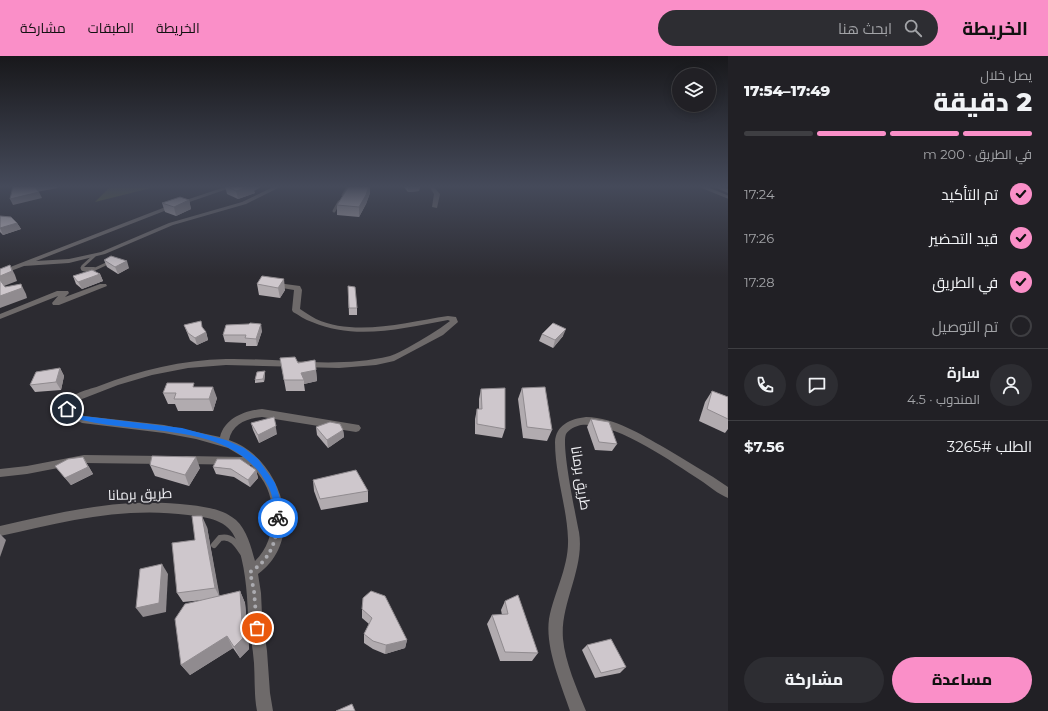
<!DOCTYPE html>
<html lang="ar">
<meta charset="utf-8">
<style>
body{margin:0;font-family:Montserrat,Cairo,sans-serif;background:#2d2d32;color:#f1f3f6;direction:rtl;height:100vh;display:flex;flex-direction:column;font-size:15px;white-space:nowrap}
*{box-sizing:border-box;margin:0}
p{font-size:13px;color:#a2a3a7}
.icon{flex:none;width:22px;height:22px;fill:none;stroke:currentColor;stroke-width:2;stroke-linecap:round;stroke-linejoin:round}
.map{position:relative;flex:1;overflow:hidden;direction:ltr}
.sheet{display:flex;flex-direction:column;background:#212025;width:320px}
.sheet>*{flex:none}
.fabs{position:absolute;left:672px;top:12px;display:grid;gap:8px}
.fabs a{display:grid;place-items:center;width:44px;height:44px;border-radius:50%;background:#212025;box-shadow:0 2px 10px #0003,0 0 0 1px #3e3e42;font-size:20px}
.pin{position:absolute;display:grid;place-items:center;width:34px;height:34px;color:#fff;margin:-17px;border:2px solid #fff;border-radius:50%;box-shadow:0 1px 4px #0007}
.courier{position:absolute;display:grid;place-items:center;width:40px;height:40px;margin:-20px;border:3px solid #1a73e8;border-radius:50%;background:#fff;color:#222;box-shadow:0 1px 5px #0007}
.summary em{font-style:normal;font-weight:800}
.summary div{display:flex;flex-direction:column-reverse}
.summary{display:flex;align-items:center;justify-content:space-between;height:68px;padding:0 16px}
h1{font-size:26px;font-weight:800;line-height:30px}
.bar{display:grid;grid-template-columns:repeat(4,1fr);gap:6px 4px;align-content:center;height:48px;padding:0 16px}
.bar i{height:5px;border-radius:3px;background:#3e3e42}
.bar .active{background:#fa8fc8}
.bar p{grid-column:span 4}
.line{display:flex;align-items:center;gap:10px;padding:0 16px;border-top:1px solid #3e3e42}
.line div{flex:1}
.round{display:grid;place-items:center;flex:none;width:42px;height:42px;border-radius:21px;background:#2d2d32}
ol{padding:0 16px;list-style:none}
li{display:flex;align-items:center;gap:12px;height:44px}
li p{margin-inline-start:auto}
li .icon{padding:4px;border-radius:50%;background:#fa8fc8;color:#111;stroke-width:4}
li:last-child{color:#a2a3a7}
li i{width:22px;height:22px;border:2px solid #3e3e42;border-radius:50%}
.primary-button{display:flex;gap:8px;margin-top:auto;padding:8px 16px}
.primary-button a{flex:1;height:46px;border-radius:24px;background:#fa8fc8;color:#111;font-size:16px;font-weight:800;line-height:46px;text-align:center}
.primary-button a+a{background:#2d2d32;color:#f1f3f6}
header{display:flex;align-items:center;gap:24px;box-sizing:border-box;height:56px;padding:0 20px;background:#fa8fc8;color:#111}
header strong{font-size:19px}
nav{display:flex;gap:22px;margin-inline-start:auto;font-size:14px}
.search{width:280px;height:36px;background:#2d2d32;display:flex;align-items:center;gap:10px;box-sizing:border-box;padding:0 14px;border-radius:22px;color:#a2a3a7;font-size:15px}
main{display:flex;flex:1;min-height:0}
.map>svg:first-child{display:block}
.forest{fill:#535c32}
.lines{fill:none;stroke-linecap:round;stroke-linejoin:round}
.service-far2{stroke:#6e6a6a;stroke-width:3}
.service-far1{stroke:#6e6a6a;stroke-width:4}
.service{stroke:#6e6a6a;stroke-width:6}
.minor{fill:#6e6a6a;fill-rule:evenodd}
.wall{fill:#b1abaf}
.shaded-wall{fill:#908b8f}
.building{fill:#cec7cc;stroke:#908b8f}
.route{fill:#1a73e8}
.done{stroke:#ababb0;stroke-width:4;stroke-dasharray:0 7.2}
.labels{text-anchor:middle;stroke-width:4;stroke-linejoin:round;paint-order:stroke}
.near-street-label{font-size:14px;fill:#f0f0f4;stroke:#2c2b31}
</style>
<header>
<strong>الخريطة</strong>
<div class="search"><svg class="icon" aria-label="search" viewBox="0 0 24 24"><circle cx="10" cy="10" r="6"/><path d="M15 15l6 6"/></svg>ابحث هنا</div>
<nav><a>الخريطة</a><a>الطبقات</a><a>مشاركة</a></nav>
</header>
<main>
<section class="sheet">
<div class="summary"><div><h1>2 دقيقة</h1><p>يصل خلال</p></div><em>17:49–17:54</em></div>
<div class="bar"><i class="active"></i><i class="active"></i><i class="active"></i><i></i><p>في الطريق · 200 m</p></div>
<ol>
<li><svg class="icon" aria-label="check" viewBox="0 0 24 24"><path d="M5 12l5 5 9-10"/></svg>تم التأكيد<p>17:24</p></li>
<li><svg class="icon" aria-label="check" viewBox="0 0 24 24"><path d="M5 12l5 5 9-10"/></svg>قيد التحضير<p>17:26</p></li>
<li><svg class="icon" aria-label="check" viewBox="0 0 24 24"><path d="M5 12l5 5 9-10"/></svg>في الطريق<p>17:28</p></li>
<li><i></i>تم التوصيل</li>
</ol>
<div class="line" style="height:72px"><a class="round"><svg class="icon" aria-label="person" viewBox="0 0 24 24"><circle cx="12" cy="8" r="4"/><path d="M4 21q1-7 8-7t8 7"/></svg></a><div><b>سارة</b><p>المندوب · 4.5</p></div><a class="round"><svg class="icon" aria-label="chat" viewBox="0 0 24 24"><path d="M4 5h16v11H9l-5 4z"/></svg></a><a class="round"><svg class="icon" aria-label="phone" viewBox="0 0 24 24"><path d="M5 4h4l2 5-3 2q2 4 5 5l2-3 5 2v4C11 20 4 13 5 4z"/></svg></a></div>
<div class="line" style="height:52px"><div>الطلب #3265</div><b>$7.56</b></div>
<div class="primary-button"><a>مساعدة</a><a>مشاركة</a></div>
</section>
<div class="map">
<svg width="728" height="655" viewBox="0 0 728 655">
<rect width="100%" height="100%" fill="#2c2b31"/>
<polygon class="forest" points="111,130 159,130 95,146"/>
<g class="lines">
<g class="service-far2">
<polyline points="701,130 728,141"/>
<polyline points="343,139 348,131"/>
<polyline points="334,155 339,146"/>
<polyline points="94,200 83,210 82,212 84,214 93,214 108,207"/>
</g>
<polyline class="service-far1" points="83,213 94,213"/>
<path class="service" d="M 214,489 L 220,482 C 231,479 237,488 242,496"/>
<g class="minor">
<polygon points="228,130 233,131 172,152 36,205 69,203 101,196 169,167 242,146 275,130 282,130 246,148 173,169 105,198 69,207 24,210 0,219 0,215 168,150"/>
<polygon points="429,130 433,130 440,138 437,152 432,151 434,138"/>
<polygon points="712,130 719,130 728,133 728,137"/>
<path d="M 270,226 L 300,230 L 302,234 L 300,253 C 305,256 310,260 316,263 C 356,281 407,266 448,260 L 456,261 L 458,266 L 443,279 L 394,305 L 376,309 L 339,312 L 226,309 L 188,312 L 152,319 L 118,329 L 82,343 L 74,348 L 72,353 L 84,360 L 164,369 L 220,381 C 225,362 244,355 262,353 L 359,369 L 361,372 L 359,375 L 356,376 L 262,361 C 247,362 232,368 229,384 C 282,402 307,483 258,518 L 261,537 L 262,559 L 267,595 L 270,637 L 273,655 L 257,655 C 254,639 255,623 254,607 C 253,591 249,575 248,559 C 247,533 245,509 236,484 C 229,464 207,461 188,459 C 124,450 62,466 0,480 L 0,470 C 63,456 125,440 190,449 C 206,451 223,453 236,464 C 247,474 251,491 255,505 C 274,487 277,455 267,432 C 263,423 257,416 251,409 L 186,408 L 182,407 L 181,404 L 182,401 L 186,400 L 243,401 L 228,392 L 196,383 L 164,377 L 82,367 L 66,359 L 62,353 C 68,337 85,335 99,330 C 140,314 182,304 226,303 C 280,302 336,313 390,300 C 396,298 403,294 409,291 C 423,283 437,275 450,265 L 448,264 C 403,272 356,285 312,266 C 305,264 299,259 293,256 L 292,254 L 294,234 L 270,230 Z"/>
<polygon points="100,228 106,228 107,230 59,249 53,249 52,247 58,240 0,263 0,258 57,235 68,235 69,237 65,241"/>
<path d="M 586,361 C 616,362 640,378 665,392 C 686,405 708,417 728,431 L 728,442 C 718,438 709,430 700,424 C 672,406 615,365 581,369 C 576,370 569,373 566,378 C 561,389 576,461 579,476 C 585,513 560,547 563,583 C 565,606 577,633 586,655 L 570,655 C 561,628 545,592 549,563 C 554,536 569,511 568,483 C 567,451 555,419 555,386 C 556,369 570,363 586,361 Z"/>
<polygon points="84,399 163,400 167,401 168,404 167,407 163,408 84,407 27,418 0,421 0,413 27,410"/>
</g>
</g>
<g class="wall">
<polygon points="225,130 254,135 255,137 238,143 227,138"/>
<polygon points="349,130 370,130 370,137 366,148 359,161 337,159 337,149"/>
<polygon points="403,130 420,130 419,135 408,136"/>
<polygon points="189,144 191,153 176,160 165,156 162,147"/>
<polygon points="0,160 17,167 21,173 3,179 0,176"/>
<polygon points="104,204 129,212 118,218 107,211"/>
<polygon points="100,218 103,225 82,233 76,228 73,220"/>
<polygon points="262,220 285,234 280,242 259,239 257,228"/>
<polygon points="348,230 357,252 357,259 349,259"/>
<polygon points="249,268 262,275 257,290 246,290 246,287 225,286 223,279"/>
<polygon points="184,269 202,272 206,276 208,284 197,289 190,284"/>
<polygon points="542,278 563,280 553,292 539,285"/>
<polygon points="280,302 298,307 315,304 317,325 304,328 305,335 286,335"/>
<polygon points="60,312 64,320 61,334 35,336 30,329"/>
<polygon points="265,319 264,326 255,327 255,324"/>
<polygon points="195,331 217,342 213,355 178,355 175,348 168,348 163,337"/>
<polygon points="522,332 552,374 547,385 523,382 518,343"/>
<polygon points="481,333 505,373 502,382 475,378 475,363 477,353 479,353 479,343"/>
<polygon points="712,335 728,341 728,373 725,377 699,365 705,346"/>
<polygon points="591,363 617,388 612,395 595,394 587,371"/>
<polygon points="251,367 277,378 259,387 253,374"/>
<polygon points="316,371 343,374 344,381 328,392 317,379"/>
<polygon points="83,401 93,418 71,429 55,410"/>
<polygon points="150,409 200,412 189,430 155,420"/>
<polygon points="213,411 256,414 258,422 250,431 234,421 216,418"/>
<polygon points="313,424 368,435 368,446 321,454 314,435"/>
<polygon points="207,471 219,540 240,535 245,547 249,593 240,602 233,592 190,619 181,609 204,544 183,546 177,537"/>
<polygon points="505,545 538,597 532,605 500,605 487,568 492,559 502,559 501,554"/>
<polygon points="362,553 407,584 405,592 385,598 373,593 364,587 364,578 369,568 362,562"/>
<polygon points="587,589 626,611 620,617 595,622 582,594"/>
</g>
<g class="shaded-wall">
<polygon points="34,130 57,130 58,132 36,136"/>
<polygon points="251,130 263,130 254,135 255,137 238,143 236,135"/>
<polygon points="369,130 370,130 370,137 366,148 359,161 359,151"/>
<polygon points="408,130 420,130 419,135 408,136"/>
<polygon points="39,136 42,142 13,149 10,143"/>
<polygon points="189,144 191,153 176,160 174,151"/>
<polygon points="17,167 21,173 3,179 0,172"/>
<polygon points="127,205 129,212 118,218 115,211"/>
<polygon points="10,209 15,219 17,225 4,230 0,224 0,220"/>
<polygon points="100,218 103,225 82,233 78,226"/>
<polygon points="284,223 285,234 280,242 278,232"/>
<polygon points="21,228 26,238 27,242 0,252 0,240"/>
<polygon points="261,268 262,275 257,290 256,283"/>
<polygon points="566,273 563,280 553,292 555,284"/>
<polygon points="206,276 208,284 197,289 195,282"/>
<polygon points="60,312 64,320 61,334 56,326"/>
<polygon points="316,314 317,325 304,328 304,324 301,317"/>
<polygon points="265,315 265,319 264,326 263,323"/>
<polygon points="213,331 217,342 213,355 209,343"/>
<polygon points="274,361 277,378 259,387 258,379"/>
<polygon points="343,374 344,381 328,392 327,384"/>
<polygon points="83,401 93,418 71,429 65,422"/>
<polygon points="196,401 200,412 189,430 185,419"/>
<polygon points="256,414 258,422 250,431 248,424"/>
<polygon points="202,460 207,471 220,542 215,532"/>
<polygon points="0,478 6,484 0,501"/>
<polygon points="162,508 168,518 166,556 143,561 136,552"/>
<polygon points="240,535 245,547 249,593 240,602 234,591"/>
<polygon points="227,580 233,592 190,619 181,609"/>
<polygon points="407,584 405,592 385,598 386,589"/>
</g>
<g class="building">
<polygon points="13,130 34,130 39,136 10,143"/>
<polygon points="226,130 251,130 236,135"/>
<polygon points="349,130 369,130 366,139 359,151 337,149"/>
<polygon points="180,141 189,144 174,151 162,147"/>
<polygon points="0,160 11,161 17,167 0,172"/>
<polygon points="111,200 127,205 115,211 104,204"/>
<polygon points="10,209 12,215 0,220 0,213"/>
<polygon points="92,214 100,218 78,226 73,220"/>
<polygon points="262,220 284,223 278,232 257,228"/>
<polygon points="0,224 5,231 21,228 22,232 0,240"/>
<polygon points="348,230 355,231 357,252 349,252"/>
<polygon points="201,265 202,271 206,276 195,282 188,277 184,269"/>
<polygon points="250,267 261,268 256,283 245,282 246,279 223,279 226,269 249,268"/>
<polygon points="553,267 566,273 555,284 542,278"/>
<polygon points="295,301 298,307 315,304 316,314 301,317 304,324 284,324 280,302"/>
<polygon points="60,312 56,326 30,329 36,316"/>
<polygon points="265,315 263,323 255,324 257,316"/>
<polygon points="167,327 194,327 193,331 213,331 209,343 174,343 176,337 163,337"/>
<polygon points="545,331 552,374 527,371 522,332"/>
<polygon points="505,332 505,373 477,368 477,353 482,353 481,333"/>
<polygon points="712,335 728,341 728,363 707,353"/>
<polygon points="274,361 276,370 258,379 251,367"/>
<polygon points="591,363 609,366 617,388 599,386"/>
<polygon points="330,366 340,368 343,374 327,384 316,371"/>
<polygon points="152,400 196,401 185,419 150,409"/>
<polygon points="83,401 88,411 65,422 55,410 68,403"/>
<polygon points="217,403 240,403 256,414 248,424 231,413 213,411"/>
<polygon points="356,414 368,435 320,443 313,424"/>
<polygon points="192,460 202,460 215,532 177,537 172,487 195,484"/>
<polygon points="162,508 159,547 136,552 140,513"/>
<polygon points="240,535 243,582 234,591 227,580 181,609 175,563 185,548"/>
<polygon points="371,535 385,540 407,584 386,589 373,585 364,578 372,562 362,553 363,542"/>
<polygon points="518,539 538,597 505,596 492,559 508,558 505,545"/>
<polygon points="611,583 626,611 601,617 587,589"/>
<polygon points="352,648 355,655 336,655"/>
</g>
<linearGradient id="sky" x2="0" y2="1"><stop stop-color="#18181b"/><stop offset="0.59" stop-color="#454a5a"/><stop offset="1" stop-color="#454a5a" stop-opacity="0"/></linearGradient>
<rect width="728" height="221" fill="url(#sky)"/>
<path class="route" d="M 67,350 L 69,351 L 71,356 L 83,360 L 182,372 L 226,384 L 244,392 L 258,403 L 275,427 L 283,452 L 281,465 L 275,465 C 273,461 275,457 274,453 C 274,446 271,435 268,430 C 231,359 129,383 66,359 L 63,353 Z"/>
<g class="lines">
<path class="done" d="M 257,572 L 254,535 L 250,516 C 270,504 277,485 278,462"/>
</g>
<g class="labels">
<g class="near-street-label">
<text transform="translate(581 422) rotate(81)" y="5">طريق برمانا</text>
<text transform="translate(140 438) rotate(-2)" y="5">طريق برمانا</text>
</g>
</g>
</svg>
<div class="fabs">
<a><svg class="icon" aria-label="layers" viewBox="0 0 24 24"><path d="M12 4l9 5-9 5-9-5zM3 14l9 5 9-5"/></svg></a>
</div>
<div class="pin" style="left:257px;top:572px;background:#ea580c"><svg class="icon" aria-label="bag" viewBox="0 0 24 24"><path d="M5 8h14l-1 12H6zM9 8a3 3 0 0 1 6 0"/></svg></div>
<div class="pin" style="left:67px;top:353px;background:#1f2937"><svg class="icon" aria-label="home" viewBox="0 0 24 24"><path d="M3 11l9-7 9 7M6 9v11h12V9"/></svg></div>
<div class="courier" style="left:278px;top:462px"><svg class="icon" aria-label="bike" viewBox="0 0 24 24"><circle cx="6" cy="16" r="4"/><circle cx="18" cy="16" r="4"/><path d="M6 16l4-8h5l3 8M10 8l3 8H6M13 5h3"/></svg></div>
</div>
</main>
